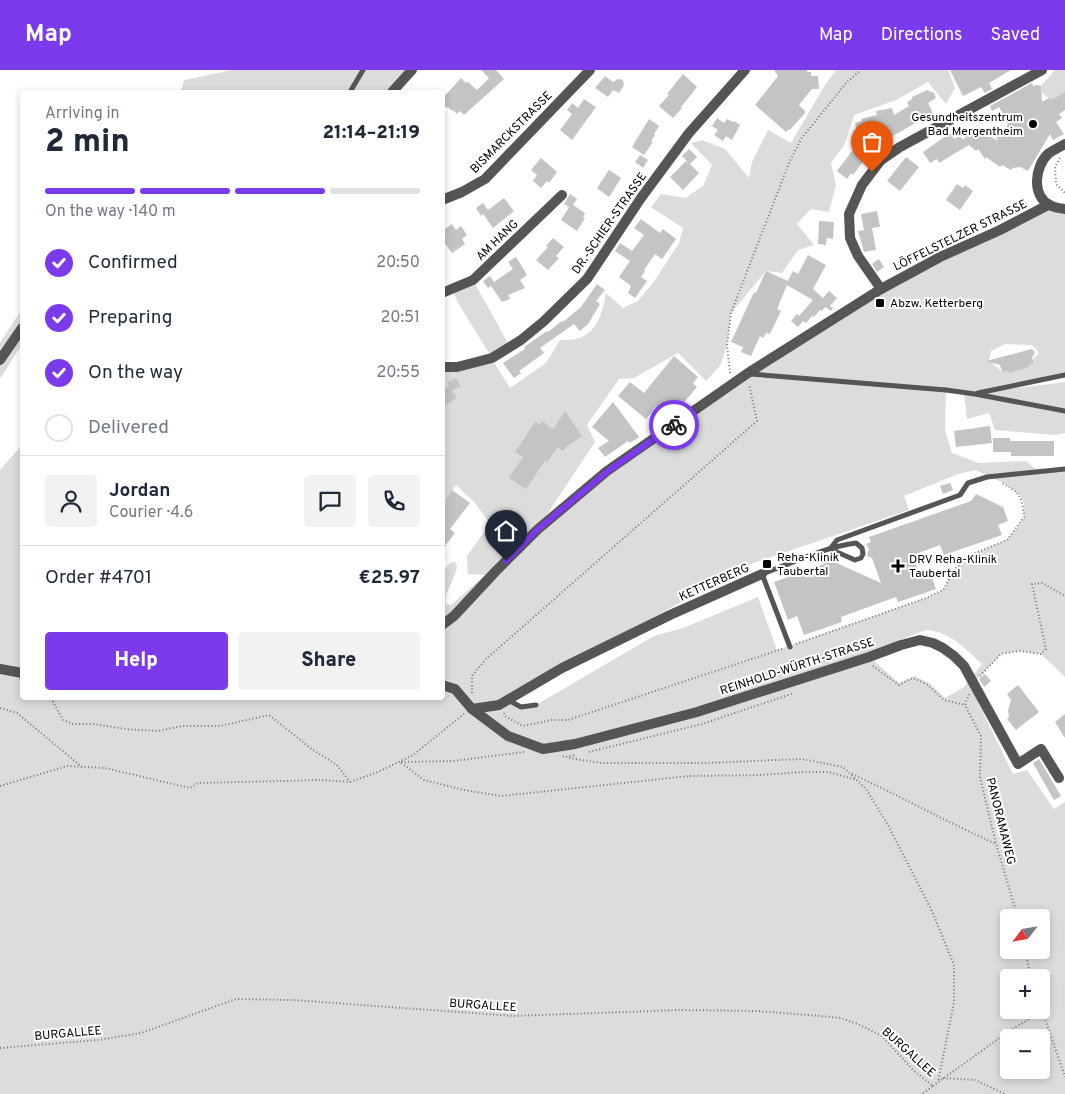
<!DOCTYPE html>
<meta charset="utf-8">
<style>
body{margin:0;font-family:Overpass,sans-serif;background:#f2f2f3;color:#1f2937;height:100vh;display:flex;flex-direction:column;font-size:19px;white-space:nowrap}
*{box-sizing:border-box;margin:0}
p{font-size:16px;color:#747a83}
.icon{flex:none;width:28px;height:28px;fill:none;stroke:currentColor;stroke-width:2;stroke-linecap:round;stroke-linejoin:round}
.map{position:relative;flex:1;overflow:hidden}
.drawer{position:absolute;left:20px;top:20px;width:425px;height:610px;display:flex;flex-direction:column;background:#fff;border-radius:5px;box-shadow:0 2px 8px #0003}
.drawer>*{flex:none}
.needle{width:32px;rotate:239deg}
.fabs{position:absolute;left:1000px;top:839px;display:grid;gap:10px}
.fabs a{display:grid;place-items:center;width:50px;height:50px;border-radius:5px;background:#fff;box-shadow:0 2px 8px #0003;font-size:25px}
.pin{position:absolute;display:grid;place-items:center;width:42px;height:42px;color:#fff;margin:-51px -21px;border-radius:50% 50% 50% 0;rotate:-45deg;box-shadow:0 0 5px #0007}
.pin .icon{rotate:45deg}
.courier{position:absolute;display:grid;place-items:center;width:50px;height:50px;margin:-25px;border:4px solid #7c3aed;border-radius:50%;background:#fff;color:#222;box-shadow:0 1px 6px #0007}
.headline em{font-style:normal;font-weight:800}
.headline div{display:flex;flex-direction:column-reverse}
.headline{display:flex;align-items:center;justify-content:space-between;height:85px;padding:0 25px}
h1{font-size:32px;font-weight:800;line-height:38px}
.bar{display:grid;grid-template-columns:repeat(4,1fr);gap:8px 5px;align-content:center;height:60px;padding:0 25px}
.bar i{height:6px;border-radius:4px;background:#e0e1e3}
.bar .on{background:#7c3aed}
.bar p{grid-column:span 4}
.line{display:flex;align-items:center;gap:12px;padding:0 25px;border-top:1px solid #e0e1e3}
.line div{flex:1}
.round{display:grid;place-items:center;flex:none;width:52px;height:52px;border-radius:5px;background:#f2f2f3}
ol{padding:0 25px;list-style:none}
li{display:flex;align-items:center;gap:15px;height:55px}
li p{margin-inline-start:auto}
li .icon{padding:5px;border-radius:50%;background:#7c3aed;color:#fff;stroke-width:4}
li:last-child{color:#747a83}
li i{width:28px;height:28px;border:2px solid #e0e1e3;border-radius:50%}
.action{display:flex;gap:10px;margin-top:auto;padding:10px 25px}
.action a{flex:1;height:58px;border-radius:5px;background:#7c3aed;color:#fff;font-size:20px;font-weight:800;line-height:58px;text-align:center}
.action a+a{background:#f2f2f3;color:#1f2937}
header{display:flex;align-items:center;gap:30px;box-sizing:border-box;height:70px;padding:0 25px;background:#7c3aed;color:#fff}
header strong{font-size:24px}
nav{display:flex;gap:28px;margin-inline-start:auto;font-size:18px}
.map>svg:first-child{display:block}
.green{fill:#dcdcdc;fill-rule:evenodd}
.building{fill:#c4c4c4}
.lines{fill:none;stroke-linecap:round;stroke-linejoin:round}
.path{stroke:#777;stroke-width:2;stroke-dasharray:1 2.5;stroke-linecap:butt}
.service{stroke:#555;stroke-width:5}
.minor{stroke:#555;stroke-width:10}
.tertiary{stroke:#555;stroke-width:10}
.done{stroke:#595959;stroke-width:5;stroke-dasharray:0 9}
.route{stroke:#7c3aed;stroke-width:6}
.poi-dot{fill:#000;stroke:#fff;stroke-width:2}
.labels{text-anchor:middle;stroke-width:4;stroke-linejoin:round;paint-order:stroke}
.poi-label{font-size:12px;fill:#000;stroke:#fff;text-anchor:start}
.street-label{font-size:12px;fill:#000;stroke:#fff}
</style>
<header>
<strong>Map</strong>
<nav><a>Map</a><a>Directions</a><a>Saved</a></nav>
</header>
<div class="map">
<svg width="1065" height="1024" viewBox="0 0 1065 1024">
<rect width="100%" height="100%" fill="#fff"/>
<g class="green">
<polygon points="232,0 412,0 392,22 181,22 184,10"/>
<path d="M 836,0 L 948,0 L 955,18 L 946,34 L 928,12 L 896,30 L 854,45 L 845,74 L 831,93 L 836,115 L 829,142 L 811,139 L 797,154 L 814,175 L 798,180 L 782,203 L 766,201 L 731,243 L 727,276 L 720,296 L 706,311 L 678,283 L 634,308 L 619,309 L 587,355 L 595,372 L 538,458 L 607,401 L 881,219 L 1048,135 L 1065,139 L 1065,305 L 986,322 L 1065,312 L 1065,363 L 1055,365 L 995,360 L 989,343 L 967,349 L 964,322 L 946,320 L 945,361 L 952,383 L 979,393 L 1026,391 L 1039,402 L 1065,399 L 1065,607 L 1041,584 L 1019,581 L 1001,584 L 973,614 L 971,618 L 1013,704 L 1027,700 L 1054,739 L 1065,732 L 1065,1024 L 0,1024 L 0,400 L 22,375 L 22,628 L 442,628 L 443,501 L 450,493 L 455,492 L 457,497 C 455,509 444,522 446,534 L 451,535 L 485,505 L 468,504 L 467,486 L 490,454 L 475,433 L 456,415 L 443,434 L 443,297 L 492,288 L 458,233 L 452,219 L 473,210 L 510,277 L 492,289 L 510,318 L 546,293 L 560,270 C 566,270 574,270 580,268 C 598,260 603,241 606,223 L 623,238 L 638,231 L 655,210 L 679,173 L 683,158 L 651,137 L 661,124 L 685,128 L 703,116 L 712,95 L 691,73 L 702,70 L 725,79 L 749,108 L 752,92 L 768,60 L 791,73 L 825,15 ZM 1005,274 L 1032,275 L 1039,283 L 1033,289 L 1034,294 L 1029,295 L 1029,297 L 1025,298 L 1024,295 L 1009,303 L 1008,301 L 1002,302 L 989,290 L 991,281 ZM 976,400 C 991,409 1015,414 1023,431 C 1025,436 1024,443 1024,448 L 1007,470 L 968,486 L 955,499 L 943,520 L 926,528 L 777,580 L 758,527 L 683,558 L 654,566 L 536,635 L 521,637 L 508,629 L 745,496 L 909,440 L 904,426 L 958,404 ZM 926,560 C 951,562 964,578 982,594 L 964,617 L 945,628 L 929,613 L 914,606 L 899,613 L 865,583 ZM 1009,848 L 1041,848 L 1041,880 L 1009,880 ZM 1009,908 L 1041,908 L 1041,940 L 1009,940 ZM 1009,968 L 1041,968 L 1041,1000 L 1009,1000 Z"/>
<polygon points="1055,0 1065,0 1065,22 1051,30 1042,23 1041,16"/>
<polygon points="22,239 22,274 0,309 0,273"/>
</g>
<g class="building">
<polygon points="481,0 496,0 504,9 464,45 460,41 457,44 453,40 452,41 448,37 447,38 442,33 442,29 461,8 466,13 468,12 477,20 489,8"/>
<polygon points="774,0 807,0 807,2 811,2 811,6 818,6 819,19 812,19 799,35 805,41 805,43 790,60 789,59 786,62 755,35 778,6"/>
<polygon points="950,0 1011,0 989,13 992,19 985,23 981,17 963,26"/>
<polygon points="683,4 697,17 681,37 682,38 673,48 659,36 669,25 667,24"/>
<polygon points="605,6 613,12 618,9 623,10 624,15 619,23 613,20 608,27 595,18"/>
<polygon points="1032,13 1033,16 1037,15 1041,16 1042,32 1049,28 1051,30 1065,22 1065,40 1059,44 1062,48 1056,52 1064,64 1053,70 1050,64 1028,101 1020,97 1013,98 1011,100 1002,95 1000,97 986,87 985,89 978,79 976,81 969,75 939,93 937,89 930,93 923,82 950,63 954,69 960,66 963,70 970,61 974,63 977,58 998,71 996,67 1008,55 999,37 992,41 990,36"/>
<polygon points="927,20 934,23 936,28 928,33 933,43 884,71 883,69 860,75 855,53 862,51 861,49 877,45 876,41 892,38 894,45 909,36 907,32 912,29 912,27"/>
<polygon points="584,29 596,37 572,70 560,60 572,44 567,40 572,33 578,38"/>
<polygon points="717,48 724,53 727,49 733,52 734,51 740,55 732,70 726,66 723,71 714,65 718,60 712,56"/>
<polygon points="649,49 659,56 654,64 655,65 651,71 653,72 644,85 632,77"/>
<polygon points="858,73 870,82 853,105 851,103 847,109 837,101"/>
<polygon points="689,79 697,87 690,94 699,103 683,120 670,107 686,91 690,94 682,86"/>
<polygon points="640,85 648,90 643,98 635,92"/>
<polygon points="906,87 919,97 900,121 887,111"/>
<polygon points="541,88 557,102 549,113 547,111 541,118 533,111 537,105 531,100"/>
<polygon points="609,100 621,108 609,127 597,118"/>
<polygon points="957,114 963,118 965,115 973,121 960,140 946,130"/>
<polygon points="570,124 577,129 573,135 585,143 583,147 585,148 577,161 561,150 569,137 564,134"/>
<polygon points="504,128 514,141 493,158 483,144 481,146 476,138 483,133 488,140"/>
<polygon points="877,141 880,157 872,158 876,180 864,182 858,161 864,160 861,144"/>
<polygon points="641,149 660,163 663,159 676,169 662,189 655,184 644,200 645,201 641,207 647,211 635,228 628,223 631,216 619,207 630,191 615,181 620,173 632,181 644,165 634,158"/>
<polygon points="819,151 834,152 833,169 827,168 826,175 818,174"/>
<polygon points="452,154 456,160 461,156 467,165 462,169 465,174 452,183 442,170 442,161"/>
<polygon points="553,168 564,177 556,186 559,188 548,200 536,190 548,177 546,176"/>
<polygon points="808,185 826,195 813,219 823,228 829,221 837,228 830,236 833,238 831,241 825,237 822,241 820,240 814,247 812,246 806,253 803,251 798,257 791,251 797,244 799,246 813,230 787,215 777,239 781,241 770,264 766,263 763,268 760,266 751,286 741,282 743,277 731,272 754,222 756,223 766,201 788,211 793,201 798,204"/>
<polygon points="516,187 527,205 520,210 525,218 508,225 510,229 502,232 491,216 488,218 483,211 490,206 494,212 513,199 508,192"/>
<polygon points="879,189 884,197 877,202 872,194"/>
<polygon points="597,214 605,220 596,231 600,234 588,254 580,261 574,254 540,278 544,283 519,301 521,303 514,308 503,293 525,279 524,277 547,261 548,262 562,251 563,252 581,237"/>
<polygon points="1032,279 1035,282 1032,288 1034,294 1029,295 1029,297 1009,303 1008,301 1002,302 1000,295 986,291"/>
<polygon points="674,286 698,307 693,313 697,317 676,342 667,335 663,341 656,336 646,349 618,326 630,312 644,323"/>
<polygon points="456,308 461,316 452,321 457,328 442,337 442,321 449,317 447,313"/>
<polygon points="613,332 639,367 630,373 628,371 605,387 598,378 609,371 592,357"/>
<polygon points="565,341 582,366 566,377 563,381 558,377 547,392 545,391 526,419 509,408 523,387 515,382 535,352 540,355 542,351 553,359"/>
<polygon points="990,356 992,373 956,377 954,361"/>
<polygon points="993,368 1010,368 1010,371 1054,371 1054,386 1011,386 1011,382 993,382"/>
<polygon points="950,413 953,420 943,424 940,416"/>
<polygon points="452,420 470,433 450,459 455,463 442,480 442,437 446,432 445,431"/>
<polygon points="976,424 1003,437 1008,451 998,455 1002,465 944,485 940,475 913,485 919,503 929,499 936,519 898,532 896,527 841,547 842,552 804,565 797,546 788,550 774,512 832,491 881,513 872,488 867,486 869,479 866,474 871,472 869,467 971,431"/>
<polygon points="985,604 991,611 984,617 979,609"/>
<polygon points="1018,615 1039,642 1016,660 1007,649 1009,647 1008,640 1011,630 1007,624"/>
<polygon points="1065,644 1065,668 1055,652"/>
<polygon points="1039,689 1061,726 1054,730 1033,693"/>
</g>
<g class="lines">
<g class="path">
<polyline points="1060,88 1055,97 1056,114 1065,123"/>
<polyline points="730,303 727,276 731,243 789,93 801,69 847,12 861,0"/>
<path d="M 796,574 L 926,528 L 943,520 L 955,499 L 968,486 L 1007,470 L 1024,447 C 1023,428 1019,421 1001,413"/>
<polyline points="873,596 899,615 913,608 928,615 944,630 965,635"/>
<polyline points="980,606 1001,584 1019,581 1041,584 1046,579 1032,514 1042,513 1065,526"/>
<polyline points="472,623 472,606 486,589 757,351 749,314"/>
<polyline points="969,624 965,635 981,666 980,707 996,774 1018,848"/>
<polyline points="51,628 63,650 73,654 94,654 125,659 157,661 183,656 220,656 269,645 313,680 337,695 350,712"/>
<polyline points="0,638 17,643 82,697"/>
<polyline points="504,643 505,646 523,656 551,650 568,650 782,579"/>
<polyline points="524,682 454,691 400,692 424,710 464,720 501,726 689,706 760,705 803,702 828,702 857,710"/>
<polyline points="589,682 702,654 794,623"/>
<polyline points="563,686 566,687 575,685"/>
<polyline points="569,688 601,693 706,693 802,689 843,697 866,719 888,755 932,841 954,895 954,932 938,1012"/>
<path d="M 852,704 C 900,726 947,752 996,774"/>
<polyline points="0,716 67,696 105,698 190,718 198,713 321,710 350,712 378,702 413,685 464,644"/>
<polyline points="1025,880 1031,908"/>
<polyline points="1041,937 1065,1007"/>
<polyline points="0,978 98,970 141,963 236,929 293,930 514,946 679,940 758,941 820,946 841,948 860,955 882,966 914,1001 933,1016 922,1024"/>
<polyline points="943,1008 975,1010 1005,1024"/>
<polyline points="933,1016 1009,961 1043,941"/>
</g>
<g class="service">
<polyline points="350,22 363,0"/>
<polyline points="751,304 946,320 975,324 1065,341"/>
<polyline points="978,323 1065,305"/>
<polyline points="830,479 837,470 960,425 968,413 987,407 1065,399"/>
<path d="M 790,577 L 762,504 C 793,493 824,477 856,473 L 862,478 L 863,484 L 861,488 L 855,490 L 830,479"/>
<polyline points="508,630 521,637 536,635"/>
</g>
<g class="minor">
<polyline points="392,22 412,0"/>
<polyline points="881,219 858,186 850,168 849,144 862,115 881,90 900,77 1042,0"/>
<polyline points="442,223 473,210 562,125"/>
<polyline points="442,297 457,297 492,288 521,270 543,252 587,209 641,128 689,63 745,0"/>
<polyline points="442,555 454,546 495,502 537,460 607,401 748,303 881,219 940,187 1000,160 1048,135"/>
<polyline points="0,599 22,603"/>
<polyline points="442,615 455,619 472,639 499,635 562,598 670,545 762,504"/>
<polyline points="472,639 508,666 543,679 575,674 697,642 869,587 901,575 920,570 933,573 943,578 954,586 964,596 1018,694 1041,679 1059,708"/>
</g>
<g class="tertiary">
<path d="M 1065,74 C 1060,77 1053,80 1048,84 C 1035,96 1031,126 1050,135 C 1054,138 1060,138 1065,139"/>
<polyline points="442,130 462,122 485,109 590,0"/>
<polyline points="0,290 22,258"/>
</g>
</g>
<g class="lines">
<polyline class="done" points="674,355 748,303 881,219 858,186 850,168 849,144 862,115 872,102"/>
<polyline class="route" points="506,491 537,460 608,401 674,355"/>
</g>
<g class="poi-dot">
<circle cx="1033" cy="54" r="5"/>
<rect x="875" y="228" width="10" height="10" rx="2.5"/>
<rect x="762" y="489" width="10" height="10" rx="2.5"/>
<path d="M895.5 488.5h5v5h5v5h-5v5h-5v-5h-5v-5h5z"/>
</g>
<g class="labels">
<g class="poi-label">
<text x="1023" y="51" text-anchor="end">Gesundheitszentrum<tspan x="1023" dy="14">Bad Mergentheim</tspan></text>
<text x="890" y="237">Abzw. Ketterberg</text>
<text x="777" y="491">Reha-Klinik<tspan x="777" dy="14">Taubertal</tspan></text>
<text x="909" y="493">DRV Reha-Klinik<tspan x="909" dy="14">Taubertal</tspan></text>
</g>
<g class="street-label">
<text transform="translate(511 62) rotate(-45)" y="4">BISMARCKSTRASSE</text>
<text transform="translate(609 153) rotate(-55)" y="4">DR.-SCHIER-STRASSE</text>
<text transform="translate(960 165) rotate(-26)" y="4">LÖFFELSTELZER STRASSE</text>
<text transform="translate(497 170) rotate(-44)" y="4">AM HANG</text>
<text transform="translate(714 512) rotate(-24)" y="4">KETTERBERG</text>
<text transform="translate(797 596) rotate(-18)" y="4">REINHOLD-WÜRTH-STRASSE</text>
<text transform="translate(1001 751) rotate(76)" y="4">PANORAMAWEG</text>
<text transform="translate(483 935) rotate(4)" y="4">BURGALLEE</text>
<text transform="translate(68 963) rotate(-5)" y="4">BURGALLEE</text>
<text transform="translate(909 982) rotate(42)" y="4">BURGALLEE</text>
</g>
</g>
</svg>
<div class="fabs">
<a><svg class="needle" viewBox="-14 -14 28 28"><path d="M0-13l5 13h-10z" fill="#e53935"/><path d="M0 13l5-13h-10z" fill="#747a83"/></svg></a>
<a>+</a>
<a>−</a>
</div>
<div class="pin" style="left:872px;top:102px;background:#ea580c"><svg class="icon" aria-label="bag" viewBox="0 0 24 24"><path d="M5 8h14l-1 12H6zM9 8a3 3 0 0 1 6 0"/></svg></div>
<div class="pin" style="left:506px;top:491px;background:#1f2937"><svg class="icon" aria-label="home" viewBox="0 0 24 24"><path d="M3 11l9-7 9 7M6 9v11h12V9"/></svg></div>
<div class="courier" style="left:674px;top:355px"><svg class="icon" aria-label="bike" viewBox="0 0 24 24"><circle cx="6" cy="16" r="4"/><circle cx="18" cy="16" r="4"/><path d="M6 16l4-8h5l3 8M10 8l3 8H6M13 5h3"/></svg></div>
<section class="drawer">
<div class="headline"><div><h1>2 min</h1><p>Arriving in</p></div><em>21:14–21:19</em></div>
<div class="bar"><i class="on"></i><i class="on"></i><i class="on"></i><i></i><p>On the way · 140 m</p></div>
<ol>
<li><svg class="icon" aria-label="check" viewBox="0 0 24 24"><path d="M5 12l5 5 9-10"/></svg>Confirmed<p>20:50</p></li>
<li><svg class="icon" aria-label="check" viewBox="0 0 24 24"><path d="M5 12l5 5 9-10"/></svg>Preparing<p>20:51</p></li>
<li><svg class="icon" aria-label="check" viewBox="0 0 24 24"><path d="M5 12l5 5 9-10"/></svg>On the way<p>20:55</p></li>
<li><i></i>Delivered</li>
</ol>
<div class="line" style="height:90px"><a class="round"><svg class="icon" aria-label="person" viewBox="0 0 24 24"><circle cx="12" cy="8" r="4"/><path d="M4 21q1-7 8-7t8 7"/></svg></a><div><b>Jordan</b><p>Courier · 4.6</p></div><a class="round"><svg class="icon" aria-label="chat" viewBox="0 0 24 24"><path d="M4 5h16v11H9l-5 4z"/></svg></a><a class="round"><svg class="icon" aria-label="phone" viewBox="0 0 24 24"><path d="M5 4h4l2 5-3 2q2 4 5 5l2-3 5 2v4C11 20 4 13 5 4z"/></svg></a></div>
<div class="line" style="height:65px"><div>Order #4701</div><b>€25.97</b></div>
<div class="action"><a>Help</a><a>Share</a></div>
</section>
</div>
